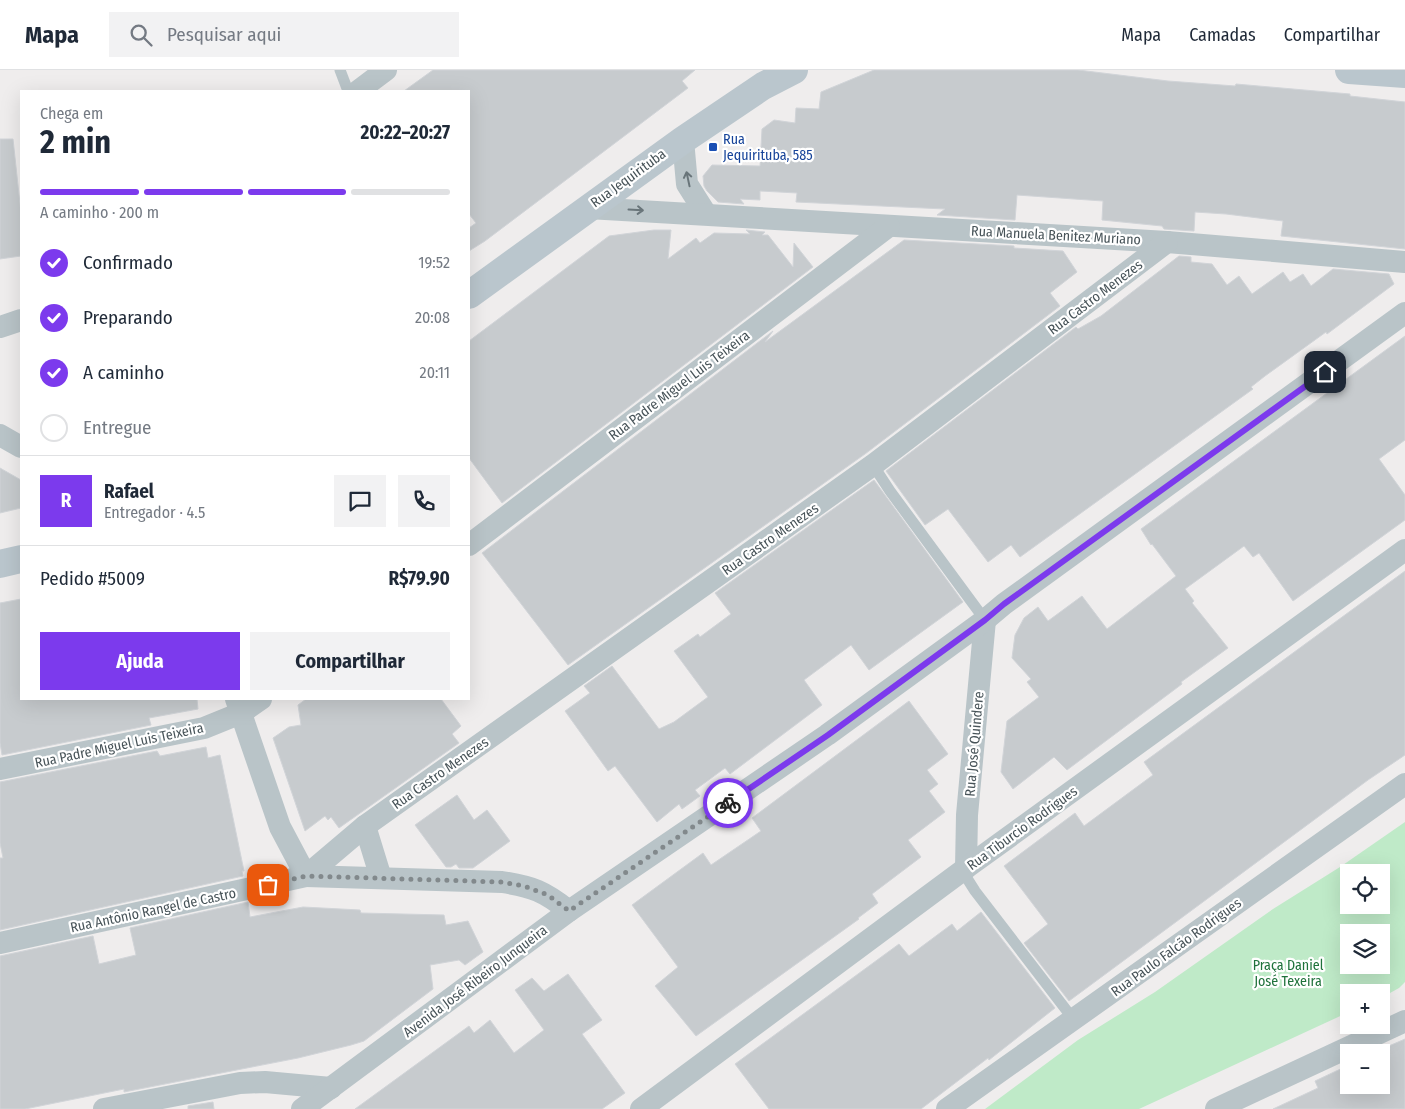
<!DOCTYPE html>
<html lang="pt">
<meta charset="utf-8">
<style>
body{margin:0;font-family:"Fira Sans Condensed",sans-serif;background:#f2f2f3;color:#1f2937;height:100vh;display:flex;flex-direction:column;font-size:19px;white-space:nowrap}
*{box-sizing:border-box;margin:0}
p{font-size:16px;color:#747a83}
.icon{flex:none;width:28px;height:28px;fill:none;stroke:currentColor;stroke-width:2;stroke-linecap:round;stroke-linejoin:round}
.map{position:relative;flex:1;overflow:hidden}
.panel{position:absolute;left:20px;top:20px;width:450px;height:610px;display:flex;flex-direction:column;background:#fff;border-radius:0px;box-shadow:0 5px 20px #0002}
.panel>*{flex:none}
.tools{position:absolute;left:1340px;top:794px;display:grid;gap:10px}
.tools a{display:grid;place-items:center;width:50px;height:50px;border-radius:0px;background:#fff;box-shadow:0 5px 20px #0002;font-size:25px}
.pin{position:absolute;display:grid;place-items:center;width:42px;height:42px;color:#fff;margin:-21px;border-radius:10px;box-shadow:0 2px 8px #0006}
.courier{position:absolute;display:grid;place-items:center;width:50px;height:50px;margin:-25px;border:4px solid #7c3aed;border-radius:50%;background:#fff;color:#222;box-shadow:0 1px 6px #0007}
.headline em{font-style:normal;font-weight:700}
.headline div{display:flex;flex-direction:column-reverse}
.headline{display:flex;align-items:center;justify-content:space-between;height:85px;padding:0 20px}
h1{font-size:32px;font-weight:700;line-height:38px}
.bar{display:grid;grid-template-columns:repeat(4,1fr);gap:8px 5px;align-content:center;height:60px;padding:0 20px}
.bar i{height:6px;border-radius:4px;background:#e0e1e3}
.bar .on{background:#7c3aed}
.bar p{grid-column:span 4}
.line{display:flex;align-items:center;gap:12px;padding:0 20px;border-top:1px solid #e0e1e3}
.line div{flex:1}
.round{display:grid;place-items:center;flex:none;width:52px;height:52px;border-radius:0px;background:#f2f2f3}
ol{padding:0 20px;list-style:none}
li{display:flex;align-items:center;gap:15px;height:55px}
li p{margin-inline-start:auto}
li .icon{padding:5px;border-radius:50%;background:#7c3aed;color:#fff;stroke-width:4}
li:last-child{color:#747a83}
li i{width:28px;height:28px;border:2px solid #e0e1e3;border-radius:50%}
.cta{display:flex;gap:10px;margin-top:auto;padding:10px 20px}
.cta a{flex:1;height:58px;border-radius:0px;background:#7c3aed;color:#fff;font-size:20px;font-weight:700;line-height:58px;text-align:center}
.cta a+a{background:#f2f2f3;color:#1f2937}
header{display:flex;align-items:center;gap:30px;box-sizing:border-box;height:70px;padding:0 25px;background:#fff;border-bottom:1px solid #e0e1e3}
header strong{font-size:24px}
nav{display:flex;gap:28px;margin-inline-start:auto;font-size:18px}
.search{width:350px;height:45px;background:#f2f2f3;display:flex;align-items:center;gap:12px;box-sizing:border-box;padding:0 18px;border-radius:0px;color:#747a83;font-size:19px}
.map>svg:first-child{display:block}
.green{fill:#bfeac8;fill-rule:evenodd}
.building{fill:#c7cbce;stroke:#d1d4d8}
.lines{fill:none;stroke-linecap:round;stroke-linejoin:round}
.lane{stroke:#b9c4c8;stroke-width:11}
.street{stroke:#b9c4c8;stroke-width:22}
.secondary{stroke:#bac6cd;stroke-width:28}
.oneway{stroke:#69757a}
.done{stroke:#82898c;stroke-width:5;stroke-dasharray:0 9}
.route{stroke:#7c3aed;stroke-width:6}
.transit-dot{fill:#1a4fb4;stroke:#fff;stroke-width:2}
.labels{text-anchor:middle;stroke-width:4.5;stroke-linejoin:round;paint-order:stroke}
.transit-label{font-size:14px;fill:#164399;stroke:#fff;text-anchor:start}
.street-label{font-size:14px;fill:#475358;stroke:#fff}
.park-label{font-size:14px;fill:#1f723b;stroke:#fff}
</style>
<header>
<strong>Mapa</strong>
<div class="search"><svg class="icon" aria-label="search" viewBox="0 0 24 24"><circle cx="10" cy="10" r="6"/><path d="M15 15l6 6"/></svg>Pesquisar aqui</div>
<nav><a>Mapa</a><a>Camadas</a><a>Compartilhar</a></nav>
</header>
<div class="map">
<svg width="1405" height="1039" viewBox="0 0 1405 1039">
<rect width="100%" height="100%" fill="#efeded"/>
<path class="green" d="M 1405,752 L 1405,912 L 1399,918 L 1381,928 L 1381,922 L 1349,922 L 1349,942 L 1139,1039 L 985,1039 L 1078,970 L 1155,922 L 1273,839 L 1340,797 ZM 1349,802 L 1381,802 L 1381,835 L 1349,835 ZM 1349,862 L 1381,862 L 1381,895 L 1349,895 Z"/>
<g class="building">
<polygon points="433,0 695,0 682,11 688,18 485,171 469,181 469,158 476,153 469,144 469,21 404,21"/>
<polygon points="874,0 1078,0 1168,11 1235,16 1236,14 1350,24 1350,26 1405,32 1405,179 1281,166 1283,151 1226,144 1195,142 1194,161 1164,159 1162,156 1102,150 1103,131 1017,125 1015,150 937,145 945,139 796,132 797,123 760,121 760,130 740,129 744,134 718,132 707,121 704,116 703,106 712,95 760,96 762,59 774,50 795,53 796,38 819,39 821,22"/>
<polygon points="0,69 13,69 21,143 21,186 0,189"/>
<polygon points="654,160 671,160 668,189 696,168 700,173 714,163 750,164 746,160 765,162 762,165 768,165 793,197 794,173 813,197 502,433 469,388 469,271 609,166"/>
<polygon points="904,170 1014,176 1014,178 1063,181 1077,202 1050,223 1060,236 865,384 568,595 482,483 773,261 765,272"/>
<polygon points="1179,186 1191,187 1191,192 1212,194 1227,215 1239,206 1252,224 1283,202 1290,212 1303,204 1311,216 1333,199 1389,204 1394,214 1327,264 1326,262 1265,306 1251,317 1253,319 1020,487 1011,475 988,492 948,439 925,455 886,401 1076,257 1078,259 1101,246"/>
<polygon points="1405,266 1405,370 1379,389 1405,425 1405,450 1293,531 1259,483 1253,487 1244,476 1185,519 1194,531 1192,533 1228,578 1181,612 1182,614 1067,700 1054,687 1013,719 1001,702 1007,651 1039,627 1027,612 1031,609 1012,588 1015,565 1024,548 1038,537 1048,551 1082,526 1107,559 1176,506 1152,474 1151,475 1141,459"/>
<polygon points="0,398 21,410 21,438 0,443"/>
<polygon points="874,410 963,532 869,600 851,575 804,610 822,635 730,704 725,698 695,720 700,726 682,739 679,734 657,752 615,696 608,701 565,641 590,623 584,616 612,596 659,659 674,652 708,627 674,581 698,564 700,567 731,544 715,523"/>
<polygon points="1405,501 1405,685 1368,710 1069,931 1024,873 1048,854 1004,796 1075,743 1084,756 1153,705 1144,692"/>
<polygon points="21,529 21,629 197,629 198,639 149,648 151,655 2,685 0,673 0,533"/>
<polygon points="306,629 441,629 461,656 452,664 459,673 339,758 331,747 328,750 325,746 305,761 273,668 289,657 301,655 298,635"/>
<polygon points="909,631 948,684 927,700 938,714 929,721 945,742 908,770 921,787 872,824 878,833 858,848 859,849 696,966 655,916 678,897 632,835 703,783 711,795 761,761 752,748"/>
<polygon points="206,677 208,688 220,685 244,801 242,801 243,806 0,860 0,788 3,788 0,773 0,712 157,681 160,686"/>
<polygon points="457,725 474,750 487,740 510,771 473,798 459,798 456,794 451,797 446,797 415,755"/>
<polygon points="248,832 250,847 303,837 360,840 361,843 444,845 446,855 468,851 483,882 465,895 459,890 430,895 433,919 364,971 351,975 298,988 124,1022 124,1019 25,1039 0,1039 0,886 93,866 99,894 136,885 130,858"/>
<polygon points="981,842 1055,938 989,990 988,988 921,1039 769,1039 735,994 899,874 909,886 952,854 957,861"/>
<polygon points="568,904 602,950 582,964 625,1023 602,1039 355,1039 469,956 474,963 490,950 514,983 544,960 515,920 532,908 544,921"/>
<polygon points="1405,969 1405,1039 1273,1039 1318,1018 1315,1011 1349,995 1349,1015 1381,1015 1381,982 1375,982"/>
<polygon points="213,1032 214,1039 188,1039 188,1036"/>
</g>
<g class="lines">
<g class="lane">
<polyline points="340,0 348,21"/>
<polyline points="873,395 890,421 985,550"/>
<polyline points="963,802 975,821 1074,950"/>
</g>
<g class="street">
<polyline points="358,21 386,0"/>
<polyline points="683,70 687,114 706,144"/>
<polyline points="588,138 1167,172 1405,192"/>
<polyline points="0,257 21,250"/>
<polyline points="0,365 21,377"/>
<polyline points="469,475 889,156"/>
<path d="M 236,629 L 280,757 L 306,806 L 502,812 C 533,817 544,821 569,841"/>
<polyline points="0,699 204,658 241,643 261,629"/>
<polyline points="365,756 381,808"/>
<polyline points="966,798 967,745 985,550"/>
<polyline points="0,873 306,806 365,756 873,395 1167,172"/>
<polyline points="104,1039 240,1013 265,1012 331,1018"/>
<polyline points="302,1039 569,841 827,665 985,550 1004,534 1405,243"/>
<polyline points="641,1039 966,798 1405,480"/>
<polyline points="947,1039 1405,714"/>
<polyline points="1216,1039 1405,951"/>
</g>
<g class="secondary">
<polyline points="1349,0 1405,4"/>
<polyline points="469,225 683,70 763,16 794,0"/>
<polyline points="0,494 21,489"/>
</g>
</g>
<defs><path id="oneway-shaft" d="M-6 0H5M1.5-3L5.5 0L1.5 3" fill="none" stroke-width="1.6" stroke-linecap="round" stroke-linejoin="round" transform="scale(1.25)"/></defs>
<g class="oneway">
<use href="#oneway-shaft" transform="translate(688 109) rotate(-102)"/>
<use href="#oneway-shaft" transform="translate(636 140) rotate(3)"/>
</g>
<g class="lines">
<polyline class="done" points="268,815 306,806 502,812 524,816 548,825 569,841 728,733"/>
<polyline class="route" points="728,733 828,665 985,550 1004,534 1325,302"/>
</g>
<rect class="transit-dot" x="708" y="72" width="10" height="10" rx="2.5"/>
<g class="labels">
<g class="transit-label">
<text x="723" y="74">Rua<tspan x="723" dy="16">Jequirituba, 585</tspan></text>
</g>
<g class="street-label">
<text transform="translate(628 108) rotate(-36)" y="5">Rua Jequirituba</text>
<text transform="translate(1056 165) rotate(3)" y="5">Rua Manuela Benitez Muriano</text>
<text transform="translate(1095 227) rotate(-37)" y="5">Rua Castro Menezes</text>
<text transform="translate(679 315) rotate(-37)" y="5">Rua Padre Miguel Luis Teixeira</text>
<text transform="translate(770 469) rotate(-35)" y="5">Rua Castro Menezes</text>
<text transform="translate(974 674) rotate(-85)" y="5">Rua José Quindere</text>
<text transform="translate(119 675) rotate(-12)" y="5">Rua Padre Miguel Luis Teixeira</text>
<text transform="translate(440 703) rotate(-35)" y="5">Rua Castro Menezes</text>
<text transform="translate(1022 758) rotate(-36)" y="5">Rua Tiburcio Rodrigues</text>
<text transform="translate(153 840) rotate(-12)" y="5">Rua Antônio Rangel de Castro</text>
<text transform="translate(1176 877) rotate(-36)" y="5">Rua Paulo Falcão Rodrigues</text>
<text transform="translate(475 911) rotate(-37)" y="5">Avenida José Ribeiro Junqueira</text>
</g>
<g class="park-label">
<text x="1288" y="900">Praça Daniel<tspan x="1288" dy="16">José Texeira</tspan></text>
</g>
</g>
</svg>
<div class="tools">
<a><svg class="icon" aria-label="locate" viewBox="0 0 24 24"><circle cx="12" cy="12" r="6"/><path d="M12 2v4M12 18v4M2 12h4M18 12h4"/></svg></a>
<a><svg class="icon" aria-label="layers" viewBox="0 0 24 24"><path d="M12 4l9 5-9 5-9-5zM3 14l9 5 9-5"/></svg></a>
<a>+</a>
<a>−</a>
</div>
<div class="pin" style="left:268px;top:815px;background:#ea580c"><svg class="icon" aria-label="bag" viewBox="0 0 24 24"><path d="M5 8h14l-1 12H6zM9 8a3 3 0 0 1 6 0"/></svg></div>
<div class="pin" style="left:1325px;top:302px;background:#1f2937"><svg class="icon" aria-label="home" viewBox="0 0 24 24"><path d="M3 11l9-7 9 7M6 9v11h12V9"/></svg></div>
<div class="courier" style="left:728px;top:733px"><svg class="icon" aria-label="bike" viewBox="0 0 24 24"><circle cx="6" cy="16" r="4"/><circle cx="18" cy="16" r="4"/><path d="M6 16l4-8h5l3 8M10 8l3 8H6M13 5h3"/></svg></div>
<section class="panel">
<div class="headline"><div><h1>2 min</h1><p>Chega em</p></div><em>20:22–20:27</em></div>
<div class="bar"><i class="on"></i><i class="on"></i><i class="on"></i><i></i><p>A caminho · 200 m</p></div>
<ol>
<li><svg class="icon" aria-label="check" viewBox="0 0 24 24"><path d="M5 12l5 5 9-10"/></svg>Confirmado<p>19:52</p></li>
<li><svg class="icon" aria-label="check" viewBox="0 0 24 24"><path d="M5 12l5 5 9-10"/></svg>Preparando<p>20:08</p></li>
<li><svg class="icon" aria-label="check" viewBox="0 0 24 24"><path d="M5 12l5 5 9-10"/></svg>A caminho<p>20:11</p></li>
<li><i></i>Entregue</li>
</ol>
<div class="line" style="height:90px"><b class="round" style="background:#7c3aed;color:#fff">R</b><div><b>Rafael</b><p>Entregador · 4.5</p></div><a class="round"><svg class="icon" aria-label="chat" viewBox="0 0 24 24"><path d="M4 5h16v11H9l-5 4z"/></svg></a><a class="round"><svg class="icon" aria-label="phone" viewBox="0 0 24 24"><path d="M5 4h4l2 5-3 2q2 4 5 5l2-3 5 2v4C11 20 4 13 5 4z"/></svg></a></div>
<div class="line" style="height:65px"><div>Pedido #5009</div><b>R$79.90</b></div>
<div class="cta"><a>Ajuda</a><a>Compartilhar</a></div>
</section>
</div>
